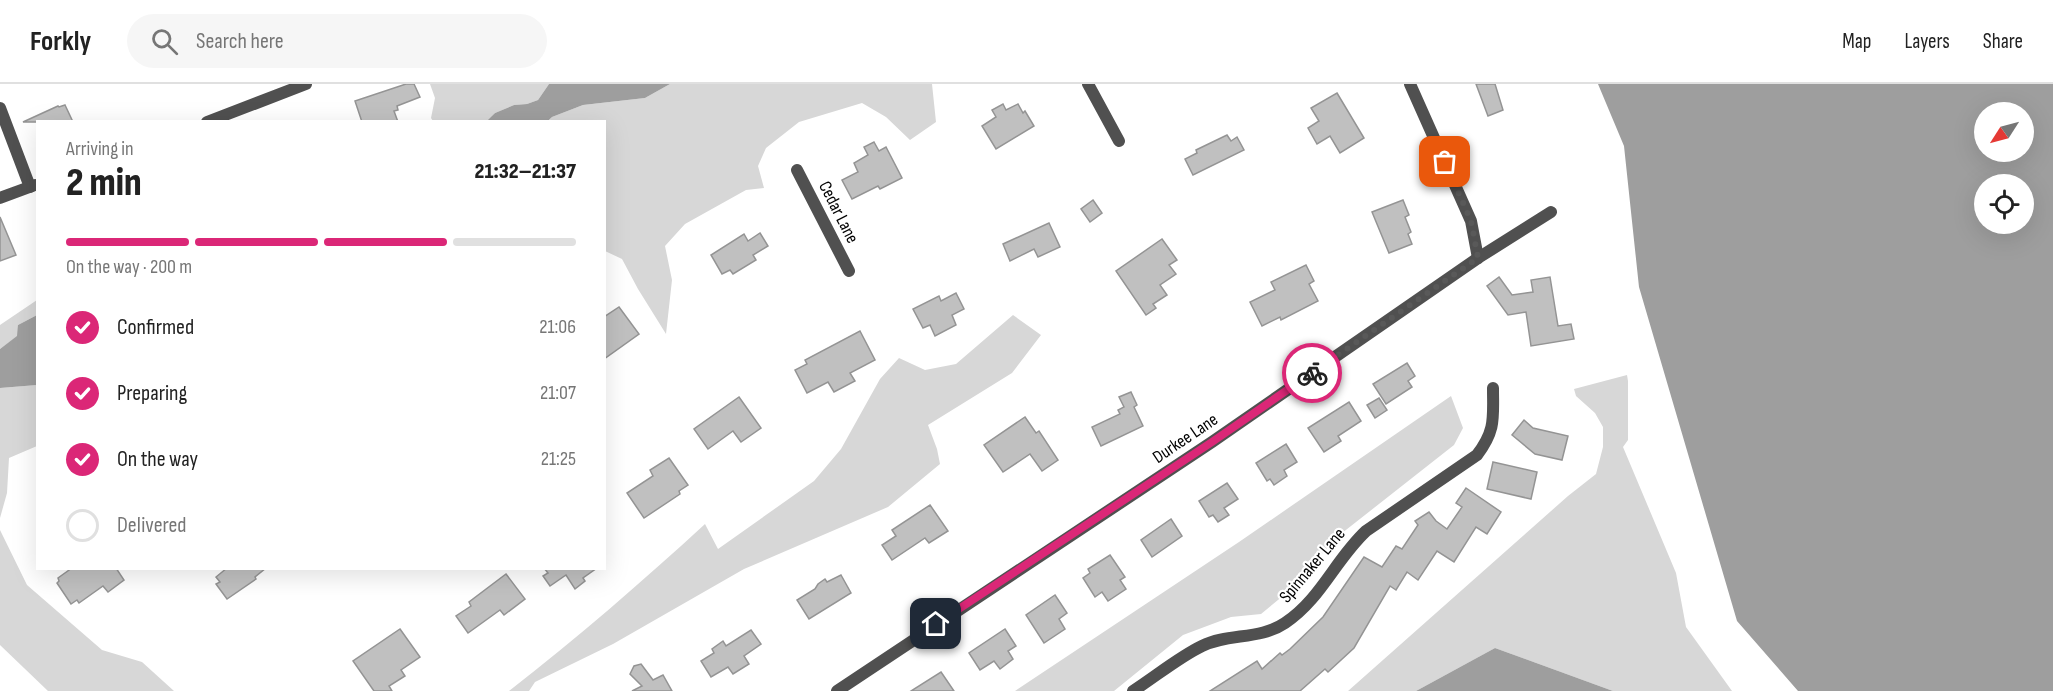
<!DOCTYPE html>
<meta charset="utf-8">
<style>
body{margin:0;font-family:"Sofia Sans Condensed",sans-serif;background:#f6f6f6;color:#222;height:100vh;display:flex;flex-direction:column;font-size:22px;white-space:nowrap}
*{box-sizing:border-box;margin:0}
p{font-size:20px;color:#767676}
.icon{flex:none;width:33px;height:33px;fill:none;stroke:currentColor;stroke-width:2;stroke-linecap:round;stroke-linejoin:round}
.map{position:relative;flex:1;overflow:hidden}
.drawer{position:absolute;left:36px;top:36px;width:570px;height:450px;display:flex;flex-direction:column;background:#fff;border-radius:0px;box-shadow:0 6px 24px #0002}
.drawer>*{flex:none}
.needle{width:39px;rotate:234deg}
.buttons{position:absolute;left:1974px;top:18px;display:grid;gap:12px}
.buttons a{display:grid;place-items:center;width:60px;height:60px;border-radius:50%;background:#fff;box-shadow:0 6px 24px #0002;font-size:30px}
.pin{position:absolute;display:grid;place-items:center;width:51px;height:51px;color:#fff;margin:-26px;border-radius:12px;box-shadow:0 3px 9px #0006}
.courier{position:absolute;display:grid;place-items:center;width:60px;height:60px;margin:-30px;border:4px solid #db2777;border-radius:50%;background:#fff;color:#222;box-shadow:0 2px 8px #0007}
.headline em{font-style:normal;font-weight:800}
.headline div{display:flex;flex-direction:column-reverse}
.headline{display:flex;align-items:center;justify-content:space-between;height:102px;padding:0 30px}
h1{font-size:39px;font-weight:800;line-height:45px}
.bar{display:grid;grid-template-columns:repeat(4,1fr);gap:9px 6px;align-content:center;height:72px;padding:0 30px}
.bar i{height:8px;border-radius:4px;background:#e0e0e0}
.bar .selected{background:#db2777}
.bar p{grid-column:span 4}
ol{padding:0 30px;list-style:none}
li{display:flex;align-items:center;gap:18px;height:66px}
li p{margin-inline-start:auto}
li .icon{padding:6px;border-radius:50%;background:#db2777;color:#fff;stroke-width:4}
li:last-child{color:#767676}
li i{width:33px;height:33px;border:3px solid #e0e0e0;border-radius:50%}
header{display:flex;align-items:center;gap:36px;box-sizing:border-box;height:84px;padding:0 30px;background:#fff;border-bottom:2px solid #e0e0e0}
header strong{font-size:28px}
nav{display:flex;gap:33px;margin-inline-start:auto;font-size:21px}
.search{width:420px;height:54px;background:#f6f6f6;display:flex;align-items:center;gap:15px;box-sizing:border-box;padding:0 21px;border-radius:33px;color:#767676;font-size:22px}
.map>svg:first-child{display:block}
.green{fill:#d7d7d7}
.water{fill:#9e9e9e;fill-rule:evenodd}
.building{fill:#c0c0c0;stroke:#949494;stroke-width:1.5}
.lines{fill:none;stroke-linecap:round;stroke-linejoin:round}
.minor{stroke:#505050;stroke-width:12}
.done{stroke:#595959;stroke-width:6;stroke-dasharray:0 10.8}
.route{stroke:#db2777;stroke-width:8}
.labels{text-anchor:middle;stroke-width:4.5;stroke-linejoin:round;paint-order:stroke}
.street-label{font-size:18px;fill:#000;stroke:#fff}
</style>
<header>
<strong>Forkly</strong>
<div class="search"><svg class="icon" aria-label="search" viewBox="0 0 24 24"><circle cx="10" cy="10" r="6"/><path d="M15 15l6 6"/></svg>Search here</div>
<nav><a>Map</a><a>Layers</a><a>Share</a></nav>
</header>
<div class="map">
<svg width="2053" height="607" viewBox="0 0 2053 607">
<rect width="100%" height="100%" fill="#fff"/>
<g class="green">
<polygon points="430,0 549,0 538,16 527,20 514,21 495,29 487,38 433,37 431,34 435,14"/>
<polygon points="670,0 932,0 936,38 910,56 886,33 862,19 799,38 766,64 758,82 764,104 746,106 685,140 665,162 672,196 666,250 638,205 622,175 605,167 604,38 548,38 552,33 583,21 645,14"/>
<polygon points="37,216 37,231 18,241 18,252 0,265 0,241"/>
<path d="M 1013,231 L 1041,251 L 1012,289 L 928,341 L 937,365 L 940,380 L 888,423 L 744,485 L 613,560 L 535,598 L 529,607 L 509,607 C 577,554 642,498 705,440 L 718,465 L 814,397 L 841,365 L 880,295 L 899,274 L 925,286 L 956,280 Z"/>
<polygon points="1627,291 1628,297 1628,356 1623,363 1676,489 1686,543 1732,607 1613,607 1495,564 1416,607 1348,607 1568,412 1596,390 1603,363 1603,343 1595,329 1576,312 1574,305"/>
<polygon points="37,301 37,362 9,374 7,409 0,434 0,304"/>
<polygon points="1451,312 1463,344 1454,361 1337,453 1289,507 1261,530 1231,533 1183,551 1114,607 1015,607 1239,458"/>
<polygon points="0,446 27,501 102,566 142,578 174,607 48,607 0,561"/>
</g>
<g class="water">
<polygon points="549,0 670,0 645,14 583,21 552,33 548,37 487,37 495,29 514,21 527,20 538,16"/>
<path d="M 1598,0 L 2053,0 L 2053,607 L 1798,607 L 1737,537 L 1639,203 L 1624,62 ZM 2024,28 L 2024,68 L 1984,68 L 1984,28 ZM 2024,100 L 2024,140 L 1984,140 L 1984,100 Z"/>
<polygon points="37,231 37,301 0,304 0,265 17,252 18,241"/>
<polygon points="1495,564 1613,607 1416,607"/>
</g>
<g class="building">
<polygon points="406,0 414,0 420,13 397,22 398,26 394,27 398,38 362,38 355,17"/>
<polygon points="1476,0 1495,0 1503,26 1488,32"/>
<polygon points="1337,9 1364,54 1340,69 1330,52 1317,60 1308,44 1319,37 1311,24"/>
<polygon points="1003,20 1006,26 1018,20 1023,29 1025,27 1034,42 996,65 982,42 996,33 992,26"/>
<polygon points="65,21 73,38 23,38 58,22 59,23"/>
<polygon points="1227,51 1231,57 1237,53 1244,66 1193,91 1185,75 1197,69 1196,66"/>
<polygon points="874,58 879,67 886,63 902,94 880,105 878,102 852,115 842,96 858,88 854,79 868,71 864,63"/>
<polygon points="1093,116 1102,129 1090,138 1081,125"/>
<polygon points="1403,116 1409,131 1405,133 1411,148 1408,150 1412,160 1389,169 1372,128"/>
<polygon points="0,133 16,171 0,177"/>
<polygon points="1049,139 1060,163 1038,173 1034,165 1010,177 1003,160"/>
<polygon points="760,149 768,162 753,171 756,176 733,190 730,186 722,190 711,171 744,150 748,157"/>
<polygon points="1162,155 1177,176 1169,181 1176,190 1160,201 1167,211 1153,220 1156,224 1146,231 1116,187"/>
<polygon points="1306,181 1314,197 1309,200 1318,217 1281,236 1280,233 1262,242 1250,218 1275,206 1271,198"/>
<polygon points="1499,193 1512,211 1533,208 1531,196 1550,193 1558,242 1571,240 1574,255 1531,262 1526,228 1508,231 1487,202"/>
<polygon points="956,209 964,225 952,231 956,241 935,252 930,241 923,244 913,225 939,212 941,217"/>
<polygon points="619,223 639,250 604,275 604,233"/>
<polygon points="860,247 875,276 850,289 855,297 834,308 828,298 807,309 795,286 807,280 805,276"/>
<polygon points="1407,279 1415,292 1408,297 1412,303 1386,320 1373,300"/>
<polygon points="1131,308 1137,321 1134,323 1143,342 1101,362 1092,343 1120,330 1118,326 1124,323 1119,313"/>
<polygon points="739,313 761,344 741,358 733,347 708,365 694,345"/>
<polygon points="1379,314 1387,326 1375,334 1367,321"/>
<polygon points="1349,318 1361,337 1338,352 1341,357 1324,368 1308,344"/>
<polygon points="1025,333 1036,349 1039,347 1058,376 1042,387 1030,370 1003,388 984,361"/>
<polygon points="1524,336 1533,344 1568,352 1562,376 1535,370 1512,351"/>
<polygon points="1286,360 1297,378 1284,386 1287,392 1274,401 1270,395 1267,397 1256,379"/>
<polygon points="669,374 688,401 679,407 680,410 644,434 627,409 653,392 650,386"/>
<polygon points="1493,378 1537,388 1531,415 1487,405"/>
<polygon points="1227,399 1238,415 1224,424 1229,431 1218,438 1213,431 1209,433 1199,417"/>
<polygon points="1466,404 1501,428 1487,450 1476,443 1454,478 1437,467 1418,496 1407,488 1396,506 1390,502 1354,564 1328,588 1325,585 1300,607 1210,607 1257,577 1262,585 1280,569 1282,571 1290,565 1323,533 1364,473 1382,483 1396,462 1402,465 1418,441 1415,437 1429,428 1436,437 1447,445 1462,423 1456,419"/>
<polygon points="930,421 948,447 929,459 925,454 892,476 882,461 896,452 892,446"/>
<polygon points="1171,435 1182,452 1152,473 1141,456"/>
<polygon points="1110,471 1125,493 1120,496 1126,505 1108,517 1102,508 1095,513 1083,494 1090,489 1088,485"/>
<polygon points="72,484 116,484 124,496 108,508 103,502 79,519 77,516 71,520 57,499 59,497 58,494"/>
<polygon points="227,484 266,484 255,493 256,495 227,515 216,500 220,498 216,493"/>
<polygon points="544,484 597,484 583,494 585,497 575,505 566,491 550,502 543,492 548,489"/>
<polygon points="506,490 525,515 504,531 500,526 468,549 456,532 471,522 469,518"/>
<polygon points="841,491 851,509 809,535 797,516 815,505 818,500 825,495 827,498"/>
<polygon points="1055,511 1067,529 1059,535 1065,545 1044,559 1026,531"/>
<polygon points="400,545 420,573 401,586 405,592 389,602 392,607 374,607 353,577"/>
<polygon points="1005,545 1016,562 1008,567 1013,575 1000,585 994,577 980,586 969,569"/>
<polygon points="751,546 761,560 744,572 749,580 733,590 728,583 711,593 701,577 714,569 712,565 723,557 726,562"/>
<polygon points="641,580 653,596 663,591 672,607 632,607 642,602 630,590 634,582"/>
<polygon points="941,588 954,607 911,607"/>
</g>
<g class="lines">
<g class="minor">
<polyline points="1088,0 1119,57"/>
<polyline points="1410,0 1471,137 1478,174"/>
<polyline points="0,24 30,103"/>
<polyline points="207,38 306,0"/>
<polyline points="797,86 849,187"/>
<polyline points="0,114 35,101"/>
<polyline points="837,607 1212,358 1478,174 1551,128"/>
<path d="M 1133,607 C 1155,593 1179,573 1202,562 C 1228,549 1260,556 1285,539 C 1321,515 1335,476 1366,447 L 1477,371 C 1496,346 1493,334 1493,304"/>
</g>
</g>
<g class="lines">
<polyline class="done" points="1312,289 1478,174 1471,137 1445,78"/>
<polyline class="route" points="936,540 1212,358 1312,289"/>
</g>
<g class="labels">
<g class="street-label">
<text transform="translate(839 128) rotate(63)" y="6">Cedar Lane</text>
<text transform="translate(1185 354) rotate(-34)" y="6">Durkee Lane</text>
<text transform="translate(1312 481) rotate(-50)" y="6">Spinnaker Lane</text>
</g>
</g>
</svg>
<div class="buttons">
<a><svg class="needle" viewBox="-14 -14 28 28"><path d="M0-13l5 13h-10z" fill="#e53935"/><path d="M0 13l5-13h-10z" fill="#767676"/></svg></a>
<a><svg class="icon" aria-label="locate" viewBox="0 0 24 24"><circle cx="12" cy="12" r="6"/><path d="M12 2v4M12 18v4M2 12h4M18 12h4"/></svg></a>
</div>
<div class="pin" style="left:1445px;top:78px;background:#ea580c"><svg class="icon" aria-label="bag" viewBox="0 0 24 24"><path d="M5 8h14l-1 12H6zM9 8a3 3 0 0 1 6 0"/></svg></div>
<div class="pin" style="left:936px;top:540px;background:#1f2937"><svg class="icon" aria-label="home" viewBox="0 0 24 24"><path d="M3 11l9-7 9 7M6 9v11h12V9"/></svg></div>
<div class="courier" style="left:1312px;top:289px"><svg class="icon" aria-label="bike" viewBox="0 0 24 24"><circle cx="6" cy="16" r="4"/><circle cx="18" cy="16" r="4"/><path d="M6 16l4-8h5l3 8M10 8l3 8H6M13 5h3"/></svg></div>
<section class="drawer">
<div class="headline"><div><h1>2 min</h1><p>Arriving in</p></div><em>21:32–21:37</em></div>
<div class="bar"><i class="selected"></i><i class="selected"></i><i class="selected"></i><i></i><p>On the way · 200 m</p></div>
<ol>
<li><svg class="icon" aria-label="check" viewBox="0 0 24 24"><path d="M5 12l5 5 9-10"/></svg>Confirmed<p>21:06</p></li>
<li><svg class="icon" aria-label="check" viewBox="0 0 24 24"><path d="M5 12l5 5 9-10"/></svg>Preparing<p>21:07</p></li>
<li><svg class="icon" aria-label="check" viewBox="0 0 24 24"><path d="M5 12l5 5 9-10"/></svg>On the way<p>21:25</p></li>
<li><i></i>Delivered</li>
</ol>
</section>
</div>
